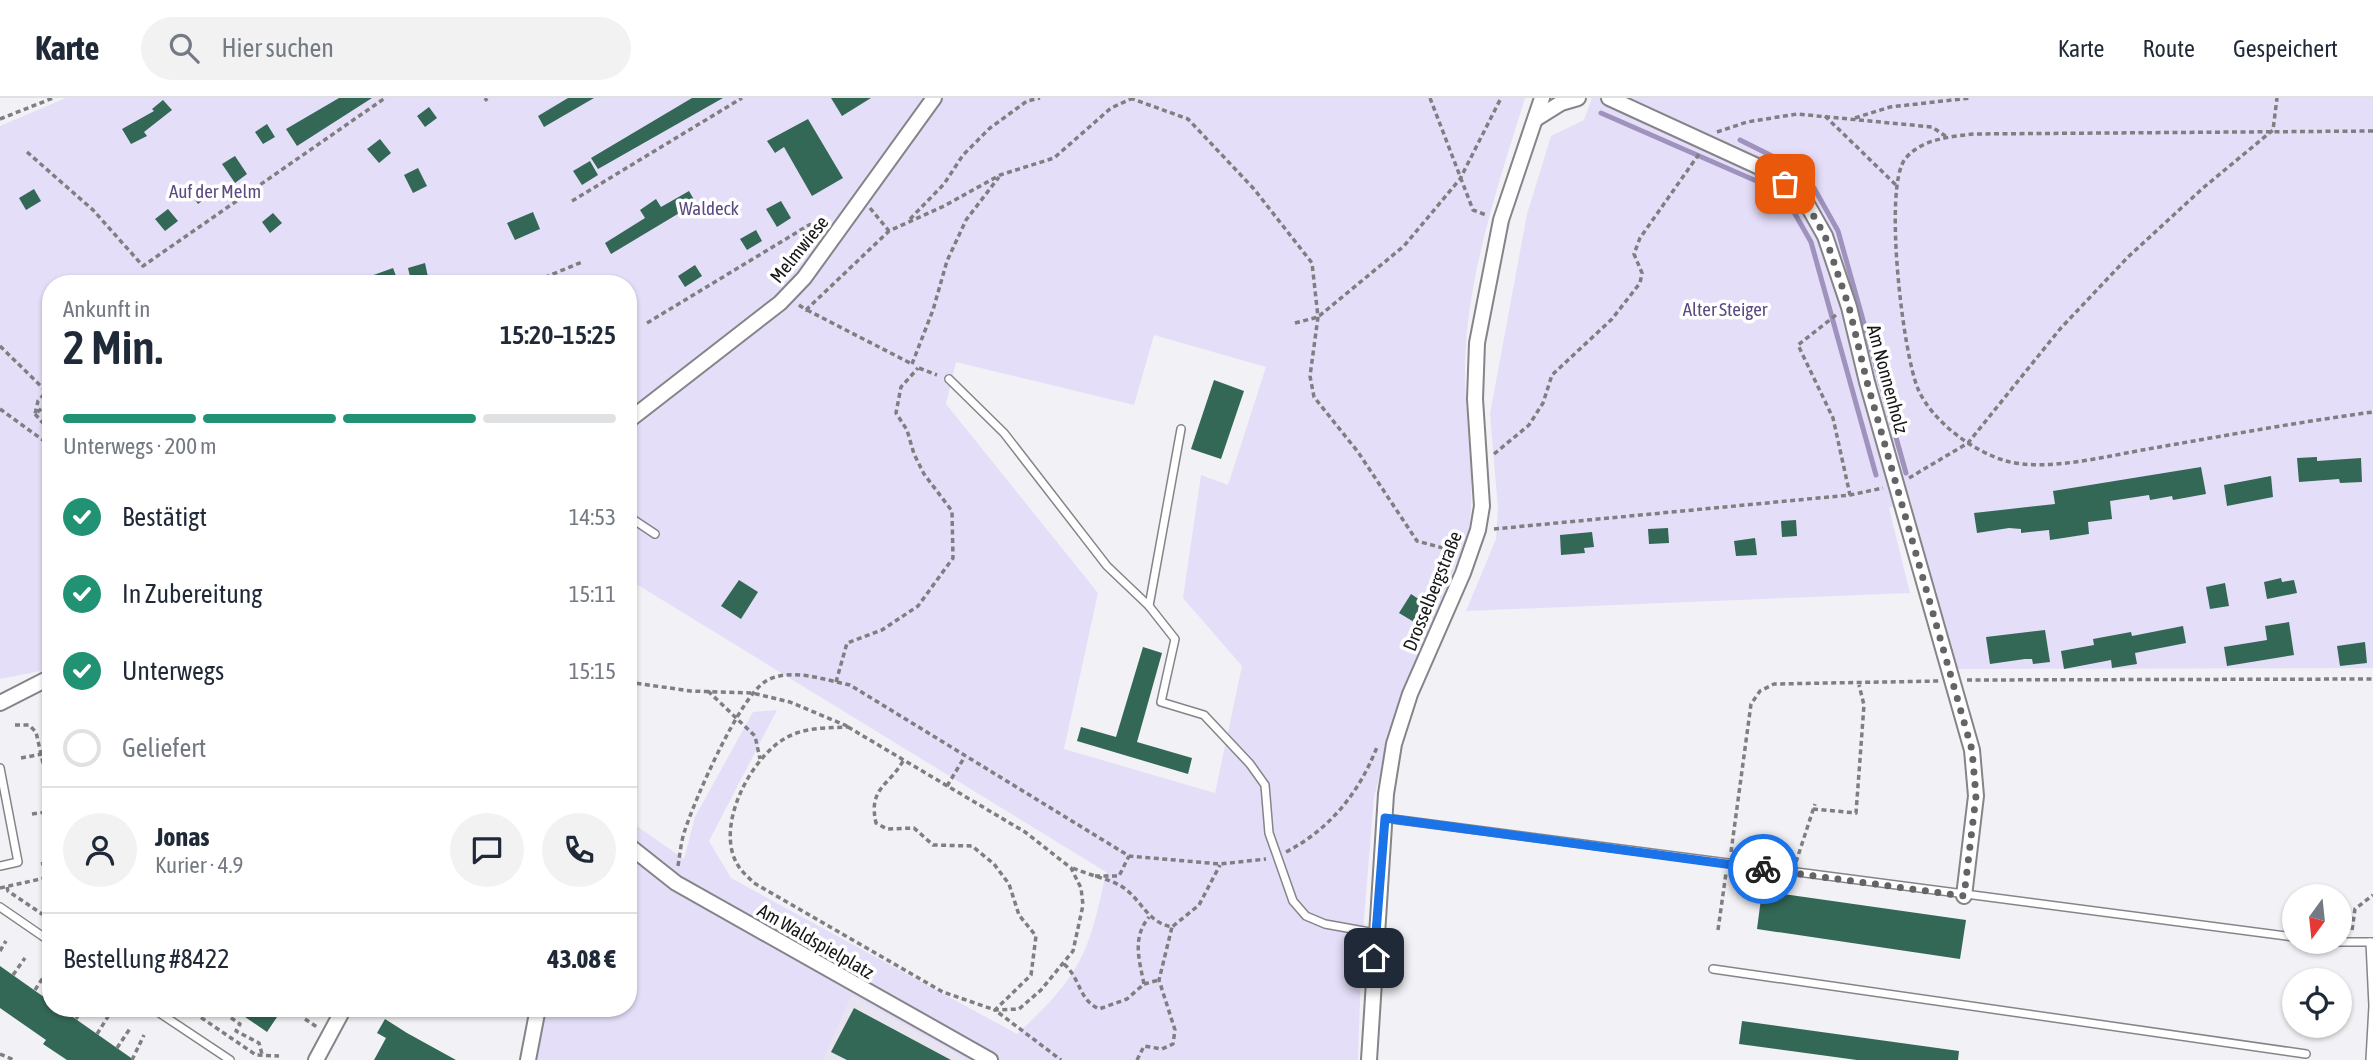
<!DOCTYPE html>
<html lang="de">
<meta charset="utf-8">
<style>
body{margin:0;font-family:"Asap Condensed",sans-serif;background:#f2f2f3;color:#1f2937;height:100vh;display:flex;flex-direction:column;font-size:26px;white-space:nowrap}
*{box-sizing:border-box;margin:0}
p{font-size:23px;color:#747a83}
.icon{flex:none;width:38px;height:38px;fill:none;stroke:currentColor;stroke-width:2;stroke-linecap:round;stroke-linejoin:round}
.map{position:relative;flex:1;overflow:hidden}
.details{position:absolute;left:42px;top:177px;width:595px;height:742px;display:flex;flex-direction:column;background:#fff;border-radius:28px;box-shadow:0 2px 5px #0004}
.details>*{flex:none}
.needle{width:46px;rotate:195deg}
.fabs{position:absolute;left:2282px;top:786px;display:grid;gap:14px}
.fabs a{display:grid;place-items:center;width:70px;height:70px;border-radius:50%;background:#fff;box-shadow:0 2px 5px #0004;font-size:35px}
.pin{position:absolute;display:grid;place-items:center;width:60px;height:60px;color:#fff;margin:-30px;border-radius:14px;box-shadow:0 4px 10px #0006}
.courier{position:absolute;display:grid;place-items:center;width:70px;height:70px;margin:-35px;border:5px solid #1a73e8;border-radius:50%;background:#fff;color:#222;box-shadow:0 2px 9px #0007}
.headline em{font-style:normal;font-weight:600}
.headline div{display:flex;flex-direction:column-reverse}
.headline{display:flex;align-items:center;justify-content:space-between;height:119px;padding:0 21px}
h1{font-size:46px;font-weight:600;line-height:52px}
.bar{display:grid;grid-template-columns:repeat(4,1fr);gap:10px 7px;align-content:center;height:84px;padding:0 21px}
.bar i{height:9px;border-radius:5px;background:#e0e1e3}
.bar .active{background:#219274}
.bar p{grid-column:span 4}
.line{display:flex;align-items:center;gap:18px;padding:0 21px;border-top:2px solid #e0e1e3}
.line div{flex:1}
.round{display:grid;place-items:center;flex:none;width:74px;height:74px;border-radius:37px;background:#f2f2f3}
ol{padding:0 21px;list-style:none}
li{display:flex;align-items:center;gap:21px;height:77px}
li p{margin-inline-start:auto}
li .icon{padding:7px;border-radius:50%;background:#219274;color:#fff;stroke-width:4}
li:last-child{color:#747a83}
li i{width:38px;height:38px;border:4px solid #e0e1e3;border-radius:50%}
header{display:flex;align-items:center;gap:42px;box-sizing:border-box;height:98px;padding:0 35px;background:#fff;border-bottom:2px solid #e0e1e3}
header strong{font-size:33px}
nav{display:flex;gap:38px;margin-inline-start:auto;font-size:24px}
.search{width:490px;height:63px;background:#f2f2f3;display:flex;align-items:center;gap:18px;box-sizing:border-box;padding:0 24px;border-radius:38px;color:#747a83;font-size:26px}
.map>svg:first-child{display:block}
.built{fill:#e8e5f1}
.green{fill:#e5def9;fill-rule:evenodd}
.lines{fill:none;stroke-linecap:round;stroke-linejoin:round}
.stream{stroke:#9f93be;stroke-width:5}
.building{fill:#336756}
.lane-casing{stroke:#858488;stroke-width:10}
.street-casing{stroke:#858488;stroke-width:18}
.path{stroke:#7f7e80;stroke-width:3.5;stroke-dasharray:5 3.5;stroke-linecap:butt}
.lane{stroke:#fff;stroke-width:7}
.street{stroke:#fff;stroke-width:14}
.done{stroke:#646365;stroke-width:7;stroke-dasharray:0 12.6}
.route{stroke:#1a73e8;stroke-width:9}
.labels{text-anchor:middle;stroke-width:7;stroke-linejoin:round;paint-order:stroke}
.park-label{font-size:19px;fill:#5c4982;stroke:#fff}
.street-label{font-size:19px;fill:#171718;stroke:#fff}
</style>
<header>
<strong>Karte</strong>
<div class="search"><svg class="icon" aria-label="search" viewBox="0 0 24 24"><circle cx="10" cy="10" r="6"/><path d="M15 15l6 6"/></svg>Hier suchen</div>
<nav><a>Karte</a><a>Route</a><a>Gespeichert</a></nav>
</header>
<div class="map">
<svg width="2373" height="962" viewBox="0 0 2373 962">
<rect width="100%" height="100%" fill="#f2f1f5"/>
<polygon class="built" points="852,898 966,962 823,962"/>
<g class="green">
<path d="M 66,0 L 1525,0 C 1501,78 1472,163 1466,245 C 1461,308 1477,371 1469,433 L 1397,612 L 1374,699 L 1362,845 L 1358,962 L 966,962 L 852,898 L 823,962 L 535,962 L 546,910 L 628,910 L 628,722 L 684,761 L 695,719 L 753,614 L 777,612 L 709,743 L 731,780 L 1017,936 C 1080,878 1089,857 1106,774 L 628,481 L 628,186 L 51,186 L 51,571 L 0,581 L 0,28 ZM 1154,237 L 1266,269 L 1228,387 L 1201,377 L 1183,500 L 1242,568 L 1215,695 L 1064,651 L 1098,495 L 946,306 L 956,264 L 1134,307 Z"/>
<polygon points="1592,0 2373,0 2373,570 1953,571 1910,401 1889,410 1910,495 1466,513 1496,441 1498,410 1490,316 1527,116 1551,38 1584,22"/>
</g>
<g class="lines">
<g class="stream">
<polyline points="1601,15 1761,85 1791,109 1811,144 1876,377"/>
<polyline points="1740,42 1776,60 1814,90 1838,133 1906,375"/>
</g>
</g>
<g class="building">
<polygon points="339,0 372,0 297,48 286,31"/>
<polygon points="568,0 594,0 544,29 538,18"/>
<polygon points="692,0 723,0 598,71 591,60"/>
<polygon points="831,0 871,0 842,18"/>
<polygon points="163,2 172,12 144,34 147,38 131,46 122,31 154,13 152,11"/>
<polygon points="429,9 437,20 425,29 417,18"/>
<polygon points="808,21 843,80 812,98 784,49 775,55 767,43"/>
<polygon points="267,26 275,39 263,46 255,34"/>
<polygon points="380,41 391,55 379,65 367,51"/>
<polygon points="235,58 247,76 235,85 222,66"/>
<polygon points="590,63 598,77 582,87 573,73"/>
<polygon points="418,70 427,88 413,95 404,77"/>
<polygon points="202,84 211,96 198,106 189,93"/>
<polygon points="34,91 41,103 26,112 19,100"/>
<polygon points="689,93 696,105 611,156 605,145 645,120 640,112 656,101 661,109"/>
<polygon points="781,103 791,120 777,129 766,111"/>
<polygon points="168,111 178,123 165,133 155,121"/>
<polygon points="533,114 540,131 515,142 507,125"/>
<polygon points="273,115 282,125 270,135 262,124"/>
<polygon points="756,132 762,143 747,152 740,141"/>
<polygon points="425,165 428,179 411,183 408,170"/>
<polygon points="695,167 702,178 685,189 678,178"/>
<polygon points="393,170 399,186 354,186 354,184"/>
<polygon points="1214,282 1244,293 1221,361 1191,351"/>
<polygon points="2317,359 2317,363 2361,360 2362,384 2340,385 2339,381 2299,384 2297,360"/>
<polygon points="2201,369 2206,396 2173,402 2172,398 2150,402 2149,397 2110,403 2112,421 2088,424 2089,436 2050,442 2049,432 2021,435 2021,431 2009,430 1977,435 1974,415 2055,406 2053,393"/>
<polygon points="2271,378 2273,399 2227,408 2224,387"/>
<polygon points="1796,422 1797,438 1782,439 1781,423"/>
<polygon points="1668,430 1669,445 1649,446 1648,431"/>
<polygon points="1592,434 1594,449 1584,450 1585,455 1561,457 1560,437"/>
<polygon points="1755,440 1757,457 1736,458 1734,443"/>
<polygon points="2281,480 2282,484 2294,482 2297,495 2267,501 2264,484"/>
<polygon points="739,482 758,494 741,521 721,508"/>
<polygon points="2225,485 2229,508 2210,511 2206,489"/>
<polygon points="1411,496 1426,506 1414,524 1399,515"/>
<polygon points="2289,524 2294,557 2227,568 2224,549 2267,542 2265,528"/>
<polygon points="2183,528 2186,545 2135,555 2137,566 2112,570 2111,562 2064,571 2061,553 2094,547 2093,541 2131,534 2132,538"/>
<polygon points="2045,532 2050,564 2033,566 2032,561 2025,561 1990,566 1986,539"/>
<polygon points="2365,544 2367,565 2340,568 2337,548"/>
<polygon points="1143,549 1162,555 1137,644 1192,660 1188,676 1077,643 1081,629 1116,639"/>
<polygon points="1762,793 1966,822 1960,861 1757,831"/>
<polygon points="0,868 51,904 51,910 60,910 134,962 67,962 43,946 46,942 0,910"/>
<polygon points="232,910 283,910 267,934"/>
<polygon points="854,910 951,962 847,962 831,954"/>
<polygon points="385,921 407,935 456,962 374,962 386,940 377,935"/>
<polygon points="1742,923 1959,953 1958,962 1857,962 1739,946"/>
</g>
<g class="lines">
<g class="lane-casing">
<g id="lane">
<polyline points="949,281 1004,335 1107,468 1149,508"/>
<polyline points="1181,331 1149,508 1175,541 1161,604 1204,617 1250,666 1265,687 1269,735 1293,803 1306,818 1325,826 1375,835"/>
<polyline points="628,418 655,436"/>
<polyline points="0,670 18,764 0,768"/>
<polyline points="1385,720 2294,839"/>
<polyline points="0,809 51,844"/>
<polyline points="2328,844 2372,844"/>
<polyline points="2370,844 2373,908 2370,962"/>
<polyline points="1713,871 2306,956"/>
<polyline points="152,910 230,962"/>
</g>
</g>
<g class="street-casing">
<g id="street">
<polyline points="1609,0 1768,73 1803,99 1825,138 1849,209 1867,284 1972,652 1976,698 1964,798"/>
<polyline points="1537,20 1561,5 1578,0"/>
<polyline points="628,323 780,205 804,180 934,0"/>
<polyline points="0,605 51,579"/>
<polyline points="628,747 676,785 990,962"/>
<polyline points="316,962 344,910"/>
<polyline points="528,962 538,910"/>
<polyline points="1369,962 1386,696 1394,646 1410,596 1463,475 1478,432 1482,408 1475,301 1477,245 1501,122 1542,0"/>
</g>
</g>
<g class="path">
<polyline points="485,0 487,3"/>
<polyline points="1130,0 1188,21 1254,91 1312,165 1318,219 1310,278 1314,299 1358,354 1417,443 1454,453"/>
<polyline points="1430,0 1473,112 1486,117"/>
<polyline points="1825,18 1896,87"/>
<polyline points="1855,20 1890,9 1970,0"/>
<polyline points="0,21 53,0"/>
<path d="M 2373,33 L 1973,36 C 1949,39 1921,41 1905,61 C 1883,90 1903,256 1918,291 C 1932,323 1972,353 2006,363 C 2046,374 2107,358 2148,351 C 2223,338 2298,324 2373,314"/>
<polyline points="1717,34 1747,24 1797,16 1932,29 1947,39"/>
<polyline points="27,54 93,112 143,168 385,0"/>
<polyline points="572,103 742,0"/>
<polyline points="870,110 889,133"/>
<polyline points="910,121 944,86 963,57 990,30 1027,3 1040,0"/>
<polyline points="529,186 582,164"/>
<polyline points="799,207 806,212 889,133 944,108 1000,77 1054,60 1111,10 1131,1"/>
<polyline points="807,212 912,266"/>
<polyline points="1836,217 1798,247 1833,320 1850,397"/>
<polyline points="647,225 809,127 822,125"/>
<polyline points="1295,225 1318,219 1404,148 1460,81 1501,0"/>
<polyline points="0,248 51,298"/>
<polyline points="912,266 933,212 947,163 966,122 999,79"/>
<polyline points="919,270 937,277"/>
<polyline points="50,290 38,303 35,316 51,303"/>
<polyline points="0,311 51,348"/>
<polyline points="35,316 51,334"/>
<polyline points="1494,356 1529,327 1543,305 1552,277 1612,221 1640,185 1642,175 1634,156 1640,140 1699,56"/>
<polyline points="1909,380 1968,345 2060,231 2128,159 2203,90 2273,32 2277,0"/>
<polyline points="1494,431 1850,397 1883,390"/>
<polyline points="1967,582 2373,581"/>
<polyline points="628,584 690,593 752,595 790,604 847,628"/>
<polyline points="836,584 847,545 882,532 918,508 953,460 952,413 924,376 914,356 907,332 896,315 901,289 918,270"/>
<polyline points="708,593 755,638 760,661"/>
<polyline points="15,627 29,627 36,634 50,696 47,712 51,726"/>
<path d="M 848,629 L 1025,734 L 1071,770 L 1081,790 L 1083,807 L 1073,853 L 1041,892 L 1019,911 L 995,912 L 943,894 L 754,785 C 749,780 743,775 739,769 C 713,731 750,661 784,641 C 803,629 827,630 848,629 Z"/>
<polyline points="21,660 42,656"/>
<path d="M 903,663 C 889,688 868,690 876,725 L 887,731 L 914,730 L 933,747 L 972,748 L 994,766 L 1009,786 L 1019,817 L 1036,838 L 1031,877 L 995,912 L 1061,962"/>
<polyline points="947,688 964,660"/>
<polyline points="1813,711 1856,715 1864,607 1859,587"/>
<polyline points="32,716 47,714"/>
<path d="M 1286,754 C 1330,731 1359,695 1377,649"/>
<polyline points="1731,754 1751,606 1760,593 1774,586 1939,583"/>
<polyline points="1796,764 1815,706"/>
<polyline points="41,766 51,764"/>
<path d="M 678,768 C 680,756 681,743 685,732 C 695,701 740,598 766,583 C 790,569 825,582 850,587 L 1129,758 L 1220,766 L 1266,761"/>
<path d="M 1073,770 C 1088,777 1107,780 1121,788 C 1142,801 1146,824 1172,829 L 1199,807 L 1220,767"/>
<polyline points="1095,778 1119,778 1129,758"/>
<polyline points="7,789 8,793 51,822"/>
<polyline points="0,790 45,780"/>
<polyline points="46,790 51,791"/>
<polyline points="1718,832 1726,775"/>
<polyline points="2352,832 2355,811 2373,797"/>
<polyline points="0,853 6,843"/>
<path d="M 1064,866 C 1081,881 1078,901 1099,911 L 1127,901 L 1144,886 C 1139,861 1132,840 1149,819"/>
<polyline points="13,877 25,860"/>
<polyline points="1144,886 1159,882"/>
<polyline points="35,892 48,872"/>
<polyline points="187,910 256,957 279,958"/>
<polyline points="217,910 240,926 236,933 259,945 262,956"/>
<polyline points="76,921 83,910"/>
<polyline points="305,921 317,929"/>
<polyline points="97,936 109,917"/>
<polyline points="117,950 131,929"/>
<polyline points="0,956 14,962"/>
<polyline points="132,962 144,937"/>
<polyline points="1137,962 1144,948 1162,951 1173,946 1175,932 1159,882 1172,829"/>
</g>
<use href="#lane" class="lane"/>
<use href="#street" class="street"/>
</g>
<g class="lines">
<polyline class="done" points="1763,771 1964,798 1976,698 1972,652 1867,284 1849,209 1825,138 1803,99 1785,86"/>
<polyline class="route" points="1374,860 1385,720 1763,771"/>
</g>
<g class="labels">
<g class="park-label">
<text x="215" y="100">Auf der Melm</text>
<text x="709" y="117">Waldeck</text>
<text x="1725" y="218">Alter Steiger</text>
</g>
<g class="street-label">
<text transform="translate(799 151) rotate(-51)" y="7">Melmwiese</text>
<text transform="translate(1888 281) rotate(75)" y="7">Am Nonnenholz</text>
<text transform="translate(1432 493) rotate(-68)" y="7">Drosselbergstraße</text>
<text transform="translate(816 843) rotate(30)" y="7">Am Waldspielplatz</text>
</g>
</g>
</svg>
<div class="fabs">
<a><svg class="needle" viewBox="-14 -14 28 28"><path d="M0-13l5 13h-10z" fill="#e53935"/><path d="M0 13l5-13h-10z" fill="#747a83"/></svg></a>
<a><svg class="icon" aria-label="locate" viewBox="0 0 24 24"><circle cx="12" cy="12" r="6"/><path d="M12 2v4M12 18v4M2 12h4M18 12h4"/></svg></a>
</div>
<div class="pin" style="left:1785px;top:86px;background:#ea580c"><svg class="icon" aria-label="bag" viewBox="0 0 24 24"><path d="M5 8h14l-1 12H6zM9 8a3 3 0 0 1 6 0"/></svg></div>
<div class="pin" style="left:1374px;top:860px;background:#1f2937"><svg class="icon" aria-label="home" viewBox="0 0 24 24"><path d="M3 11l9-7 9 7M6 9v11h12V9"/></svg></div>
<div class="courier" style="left:1763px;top:771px"><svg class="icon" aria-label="bike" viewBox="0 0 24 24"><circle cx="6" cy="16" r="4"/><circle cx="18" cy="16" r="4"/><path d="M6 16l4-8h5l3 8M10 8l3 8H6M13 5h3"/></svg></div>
<section class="details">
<div class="headline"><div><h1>2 Min.</h1><p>Ankunft in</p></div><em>15:20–15:25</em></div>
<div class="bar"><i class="active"></i><i class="active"></i><i class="active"></i><i></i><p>Unterwegs · 200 m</p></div>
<ol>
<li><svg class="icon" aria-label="check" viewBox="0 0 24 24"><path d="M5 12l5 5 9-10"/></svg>Bestätigt<p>14:53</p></li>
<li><svg class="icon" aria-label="check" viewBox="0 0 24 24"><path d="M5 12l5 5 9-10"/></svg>In Zubereitung<p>15:11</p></li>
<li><svg class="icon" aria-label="check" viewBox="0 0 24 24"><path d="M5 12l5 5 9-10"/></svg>Unterwegs<p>15:15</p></li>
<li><i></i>Geliefert</li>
</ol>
<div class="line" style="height:126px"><a class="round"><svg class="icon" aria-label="person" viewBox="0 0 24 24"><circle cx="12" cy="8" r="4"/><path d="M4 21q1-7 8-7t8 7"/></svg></a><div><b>Jonas</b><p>Kurier · 4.9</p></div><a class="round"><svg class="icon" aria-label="chat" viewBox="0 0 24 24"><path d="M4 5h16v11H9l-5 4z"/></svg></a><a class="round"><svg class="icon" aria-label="phone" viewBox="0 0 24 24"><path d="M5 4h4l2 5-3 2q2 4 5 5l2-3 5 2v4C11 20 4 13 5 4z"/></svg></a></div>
<div class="line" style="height:91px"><div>Bestellung #8422</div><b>43.08 €</b></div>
</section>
</div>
